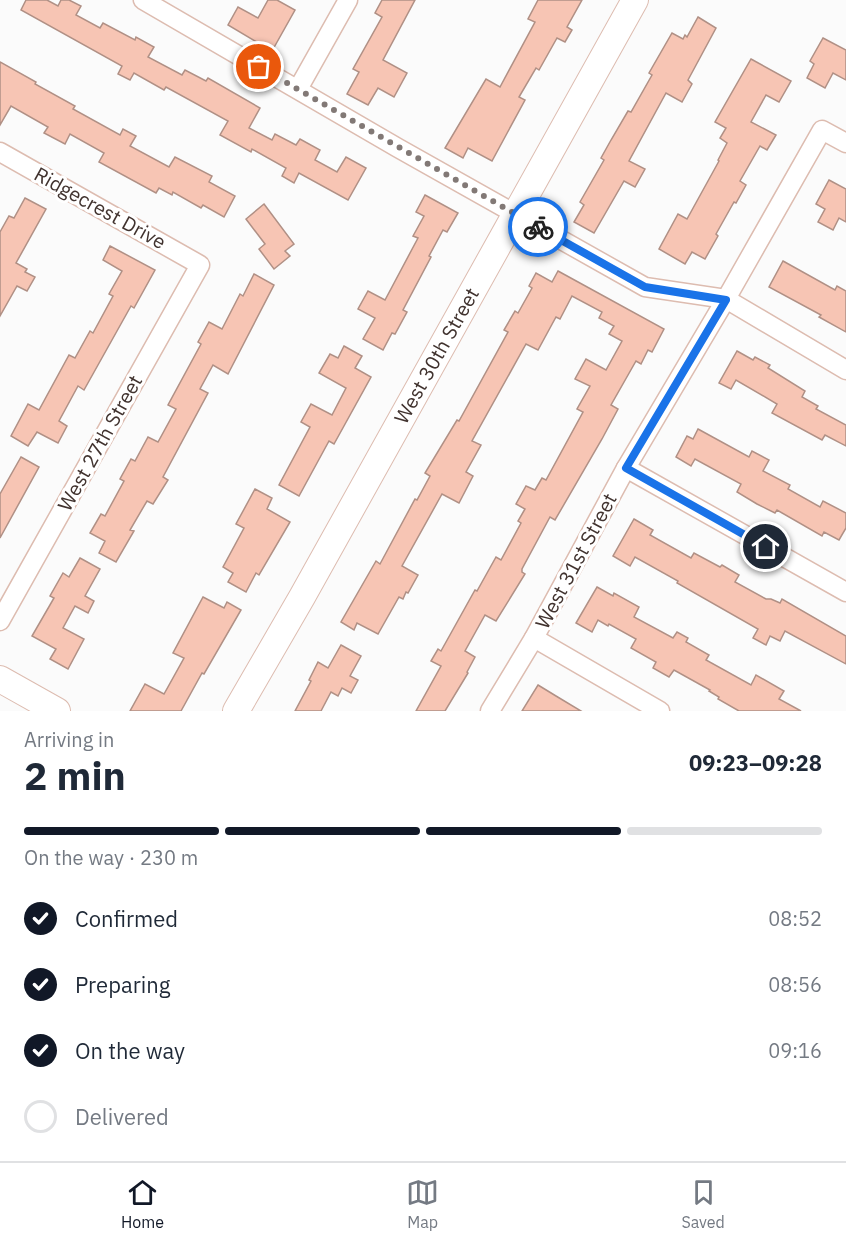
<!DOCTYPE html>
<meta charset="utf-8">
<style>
body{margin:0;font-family:"IBM Plex Sans",sans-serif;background:#f6f6f7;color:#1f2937;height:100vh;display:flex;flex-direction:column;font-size:22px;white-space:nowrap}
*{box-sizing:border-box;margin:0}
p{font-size:20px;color:#747a83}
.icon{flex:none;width:33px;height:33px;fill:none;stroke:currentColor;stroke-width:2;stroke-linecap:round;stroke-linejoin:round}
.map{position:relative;height:711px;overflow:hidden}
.details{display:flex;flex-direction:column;background:#fff;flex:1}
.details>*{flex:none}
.pin{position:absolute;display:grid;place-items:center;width:51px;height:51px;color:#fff;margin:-26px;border:3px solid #fff;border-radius:50%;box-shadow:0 2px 6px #0007}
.courier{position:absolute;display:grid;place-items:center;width:60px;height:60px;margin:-30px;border:4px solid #1a73e8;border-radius:50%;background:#fff;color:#222;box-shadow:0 2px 8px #0007}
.summary em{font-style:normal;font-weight:700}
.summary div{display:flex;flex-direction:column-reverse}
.summary{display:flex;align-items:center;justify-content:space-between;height:102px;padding:0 24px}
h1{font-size:39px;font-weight:700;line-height:45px}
.bar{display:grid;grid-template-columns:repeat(4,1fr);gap:9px 6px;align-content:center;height:72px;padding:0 24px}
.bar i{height:8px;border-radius:4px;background:#e0e1e3}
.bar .on{background:#111827}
.bar p{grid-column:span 4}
ol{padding:0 24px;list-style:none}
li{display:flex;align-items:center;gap:18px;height:66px}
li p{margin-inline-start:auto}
li .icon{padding:6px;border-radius:50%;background:#111827;color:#fff;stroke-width:4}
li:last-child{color:#747a83}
li i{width:33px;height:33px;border:3px solid #e0e1e3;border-radius:50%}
.tab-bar{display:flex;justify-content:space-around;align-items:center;height:84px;border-top:2px solid #e0e1e3;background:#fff;font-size:16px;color:#747a83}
.tab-bar a{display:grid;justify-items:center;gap:3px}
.tab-bar .on{color:#111827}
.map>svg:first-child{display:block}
.building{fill:#f7c5b4;stroke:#b09085;stroke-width:1.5}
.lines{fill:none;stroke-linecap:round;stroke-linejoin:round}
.street-casing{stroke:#ddbcb0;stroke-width:21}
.secondary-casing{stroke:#ddbcb0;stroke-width:28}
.street{stroke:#fff;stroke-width:18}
.secondary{stroke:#fff;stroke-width:26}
.done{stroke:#827976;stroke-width:6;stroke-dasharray:0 10.8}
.route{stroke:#1a73e8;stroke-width:8}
.labels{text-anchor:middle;stroke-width:6;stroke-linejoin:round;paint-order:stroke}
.street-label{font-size:20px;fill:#41332f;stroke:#fff}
</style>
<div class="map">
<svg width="846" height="711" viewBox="0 0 846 711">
<rect width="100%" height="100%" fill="#fbfbfb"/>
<g class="building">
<polygon points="26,0 47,0 58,6 61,0 69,0 81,6 76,15 100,28 103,23 135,40 136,37 154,47 148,57 182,75 185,70 206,81 208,78 260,108 249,128 272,140 275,134 296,145 300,139 320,150 315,160 337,172 346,157 366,168 348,200 299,173 294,183 282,176 286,168 252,149 251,152 220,135 228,121 166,87 164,90 134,73 130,80 118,74 122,66 21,10"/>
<polygon points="268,0 277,0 295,10 272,51 228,25 238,7 258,18"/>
<polygon points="382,0 415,0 383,60 407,73 394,97 378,88 368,105 347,94 359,72 353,69 382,17 375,13"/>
<polygon points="538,0 582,0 567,27 572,30 565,42 557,38 539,70 536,68 519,97 525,100 492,161 468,148 463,158 445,148 486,79 500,87 535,22 528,19"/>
<polygon points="698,17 716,28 688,80 692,84 682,102 666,93 629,161 645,169 635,187 624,181 594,233 574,222 584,205 580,202 604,160 601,158 611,140 628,111 631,112 652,75 649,73 672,33 683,39 685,35 687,37"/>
<polygon points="823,38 846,50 846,80 833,73 825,88 807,78 814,64 810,61"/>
<polygon points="751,59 791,81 779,102 766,95 751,122 776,135 767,150 760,146 740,181 746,185 736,203 734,202 716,234 718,236 705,259 692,252 685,264 659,249 678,214 687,219 719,161 718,160 727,143 720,138 726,128 715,122"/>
<polygon points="0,62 36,82 35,84 75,106 73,109 120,135 123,129 136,136 130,146 169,167 175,157 212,176 209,182 235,196 224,217 203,205 201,208 173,192 172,195 159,188 156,193 99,162 104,153 70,134 65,144 44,133 48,127 11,106 0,125"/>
<polygon points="829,180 846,189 846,222 839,218 833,230 818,222 825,209 816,204"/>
<polygon points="425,195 458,213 447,232 443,230 429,256 431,257 403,310 407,312 395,334 392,333 383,350 363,339 375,318 358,309 368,291 385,300 418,238 413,236 424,216 416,212"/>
<polygon points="25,198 46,209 16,263 27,269 25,272 35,277 27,291 17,286 0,316 0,232 9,216 14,218"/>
<polygon points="264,204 294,244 285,251 290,256 274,269 259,249 265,244 246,219"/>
<polygon points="110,246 155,270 134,308 131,306 84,390 78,386 59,421 67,426 58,443 37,432 28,446 11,436 28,404 39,410 69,355 75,358 90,331 93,333 113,296 109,294 122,271 103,260"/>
<polygon points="783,261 835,290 837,286 846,291 846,332 819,317 821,315 769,287"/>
<polygon points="558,271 664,329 652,352 648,350 641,364 636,361 611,405 618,409 602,439 555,520 550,517 522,569 522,572 525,574 496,621 485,615 465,651 475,657 467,672 468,673 445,711 416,711 441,666 431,661 438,649 441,651 475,590 477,591 496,557 501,560 521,523 518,521 525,509 516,504 526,486 535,490 542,478 546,480 583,412 577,409 590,386 575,379 586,359 606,370 622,341 609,334 614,326 599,318 602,312 572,296 560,319 556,317 538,350 526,344 472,441 481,445 466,472 473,476 459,503 442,494 402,566 418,575 408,593 406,592 403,599 399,597 378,634 357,623 354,630 341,622 376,561 380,564 415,499 417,500 430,476 425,473 457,420 459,421 508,332 504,330 515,311 518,313 532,288 529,286 536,273 552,282"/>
<polygon points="254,274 274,285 228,374 213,365 200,389 208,393 163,477 168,480 153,504 147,501 130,530 134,531 116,562 99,553 105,541 90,533 101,514 105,516 124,481 120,479 131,459 135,461 148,437 158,442 176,409 168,405 201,344 198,342 209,322 222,329 240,294 243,296"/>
<polygon points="344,346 362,356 355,368 371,377 334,444 329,441 299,496 279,485 310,427 301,422 311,404 332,415 346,388 319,373 330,354 338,358"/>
<polygon points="737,351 753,360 755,357 770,365 768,368 805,391 802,397 818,406 816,409 846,425 846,446 825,435 822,440 772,413 777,404 736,380 731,389 719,383"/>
<polygon points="698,429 749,457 752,451 769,460 763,471 790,485 788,489 820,507 823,501 846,513 846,528 839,540 824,532 822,536 777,510 775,513 757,504 737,492 741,484 695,459 691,466 676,457 687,436 693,439"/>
<polygon points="21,457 39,467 0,538 0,494"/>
<polygon points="255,489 272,498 267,509 290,522 259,575 256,573 246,592 228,582 233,573 223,567 244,528 236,524"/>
<polygon points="634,519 653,530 650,535 691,558 694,553 720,567 722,565 739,575 735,582 766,599 771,599 780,603 782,599 846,636 846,664 785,631 780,641 770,636 766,645 753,638 758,629 677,583 678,581 635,557 630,566 613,556"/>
<polygon points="80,558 100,569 85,596 94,601 88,613 75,606 63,628 84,639 68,669 50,659 56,649 32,636 54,598 50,596 63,573 69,577"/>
<polygon points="597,587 613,596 614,593 639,607 634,617 673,638 677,632 688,638 686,642 709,655 706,660 751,685 756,675 784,691 779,699 801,711 739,711 718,699 719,697 709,691 710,690 674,670 669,677 653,668 656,662 631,648 636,639 609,624 608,626 598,620 592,632 576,623"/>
<polygon points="203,597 224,608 227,602 241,610 204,674 202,673 181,711 130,711 145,684 164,694 184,658 173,653"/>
<polygon points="341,645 361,656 350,676 358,680 351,693 342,688 338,696 331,692 321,711 295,711 311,681 309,680 318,662 328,668"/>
<polygon points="538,685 556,696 581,711 522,711"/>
</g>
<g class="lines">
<g class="street-casing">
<g id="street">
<polyline points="143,0 398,148 645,287 726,299 846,370"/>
<polyline points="298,89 348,0"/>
<polyline points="0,152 200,265 0,621"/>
<polyline points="626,468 846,592"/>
<polyline points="534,638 660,711"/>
<polyline points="490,711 534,638 626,468 726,299 822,130 846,143"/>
</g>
</g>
<g class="secondary-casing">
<g id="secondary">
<polyline points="0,679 57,711"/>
<path id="s1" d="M 236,711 L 302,597 L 635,0"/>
</g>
</g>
<use href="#street" class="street"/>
<use href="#secondary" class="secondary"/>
</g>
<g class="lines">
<polyline class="done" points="259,67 538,227"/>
<polyline class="route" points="538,227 645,287 726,300 626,468 766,547"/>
</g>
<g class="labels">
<g class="street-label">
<text transform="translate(100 208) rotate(29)" y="7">Ridgecrest Drive</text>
<text dy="7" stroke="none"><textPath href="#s1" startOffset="408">West 30th Street</textPath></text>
<text transform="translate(100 443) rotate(-61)" y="7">West 27th Street</text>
<text transform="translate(576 561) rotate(-62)" y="7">West 31st Street</text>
</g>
</g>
</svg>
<div class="pin" style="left:259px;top:67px;background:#ea580c"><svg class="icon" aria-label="bag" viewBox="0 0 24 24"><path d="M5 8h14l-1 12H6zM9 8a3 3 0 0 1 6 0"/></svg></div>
<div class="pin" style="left:766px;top:547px;background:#1f2937"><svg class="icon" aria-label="home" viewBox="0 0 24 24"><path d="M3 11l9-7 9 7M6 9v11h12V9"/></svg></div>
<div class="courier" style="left:538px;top:227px"><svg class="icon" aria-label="bike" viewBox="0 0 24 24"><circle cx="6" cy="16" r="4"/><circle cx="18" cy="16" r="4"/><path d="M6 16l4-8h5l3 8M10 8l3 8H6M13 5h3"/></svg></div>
</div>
<section class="details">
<div class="summary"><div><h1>2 min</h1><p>Arriving in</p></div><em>09:23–09:28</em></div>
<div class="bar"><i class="on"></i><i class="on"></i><i class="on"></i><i></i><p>On the way · 230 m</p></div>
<ol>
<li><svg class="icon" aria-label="check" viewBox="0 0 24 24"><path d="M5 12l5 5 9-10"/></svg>Confirmed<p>08:52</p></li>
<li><svg class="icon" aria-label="check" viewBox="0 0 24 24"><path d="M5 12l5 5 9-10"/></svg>Preparing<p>08:56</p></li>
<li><svg class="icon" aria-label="check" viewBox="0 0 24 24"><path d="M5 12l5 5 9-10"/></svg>On the way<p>09:16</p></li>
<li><i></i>Delivered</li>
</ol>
</section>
<nav class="tab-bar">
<a class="on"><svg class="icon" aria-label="home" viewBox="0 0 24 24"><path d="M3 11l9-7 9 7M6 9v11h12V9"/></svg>Home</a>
<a><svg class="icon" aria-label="map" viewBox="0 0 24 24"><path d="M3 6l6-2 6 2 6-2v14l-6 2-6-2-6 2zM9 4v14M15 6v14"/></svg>Map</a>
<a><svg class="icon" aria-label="saved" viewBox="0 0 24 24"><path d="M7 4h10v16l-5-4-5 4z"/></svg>Saved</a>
</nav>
